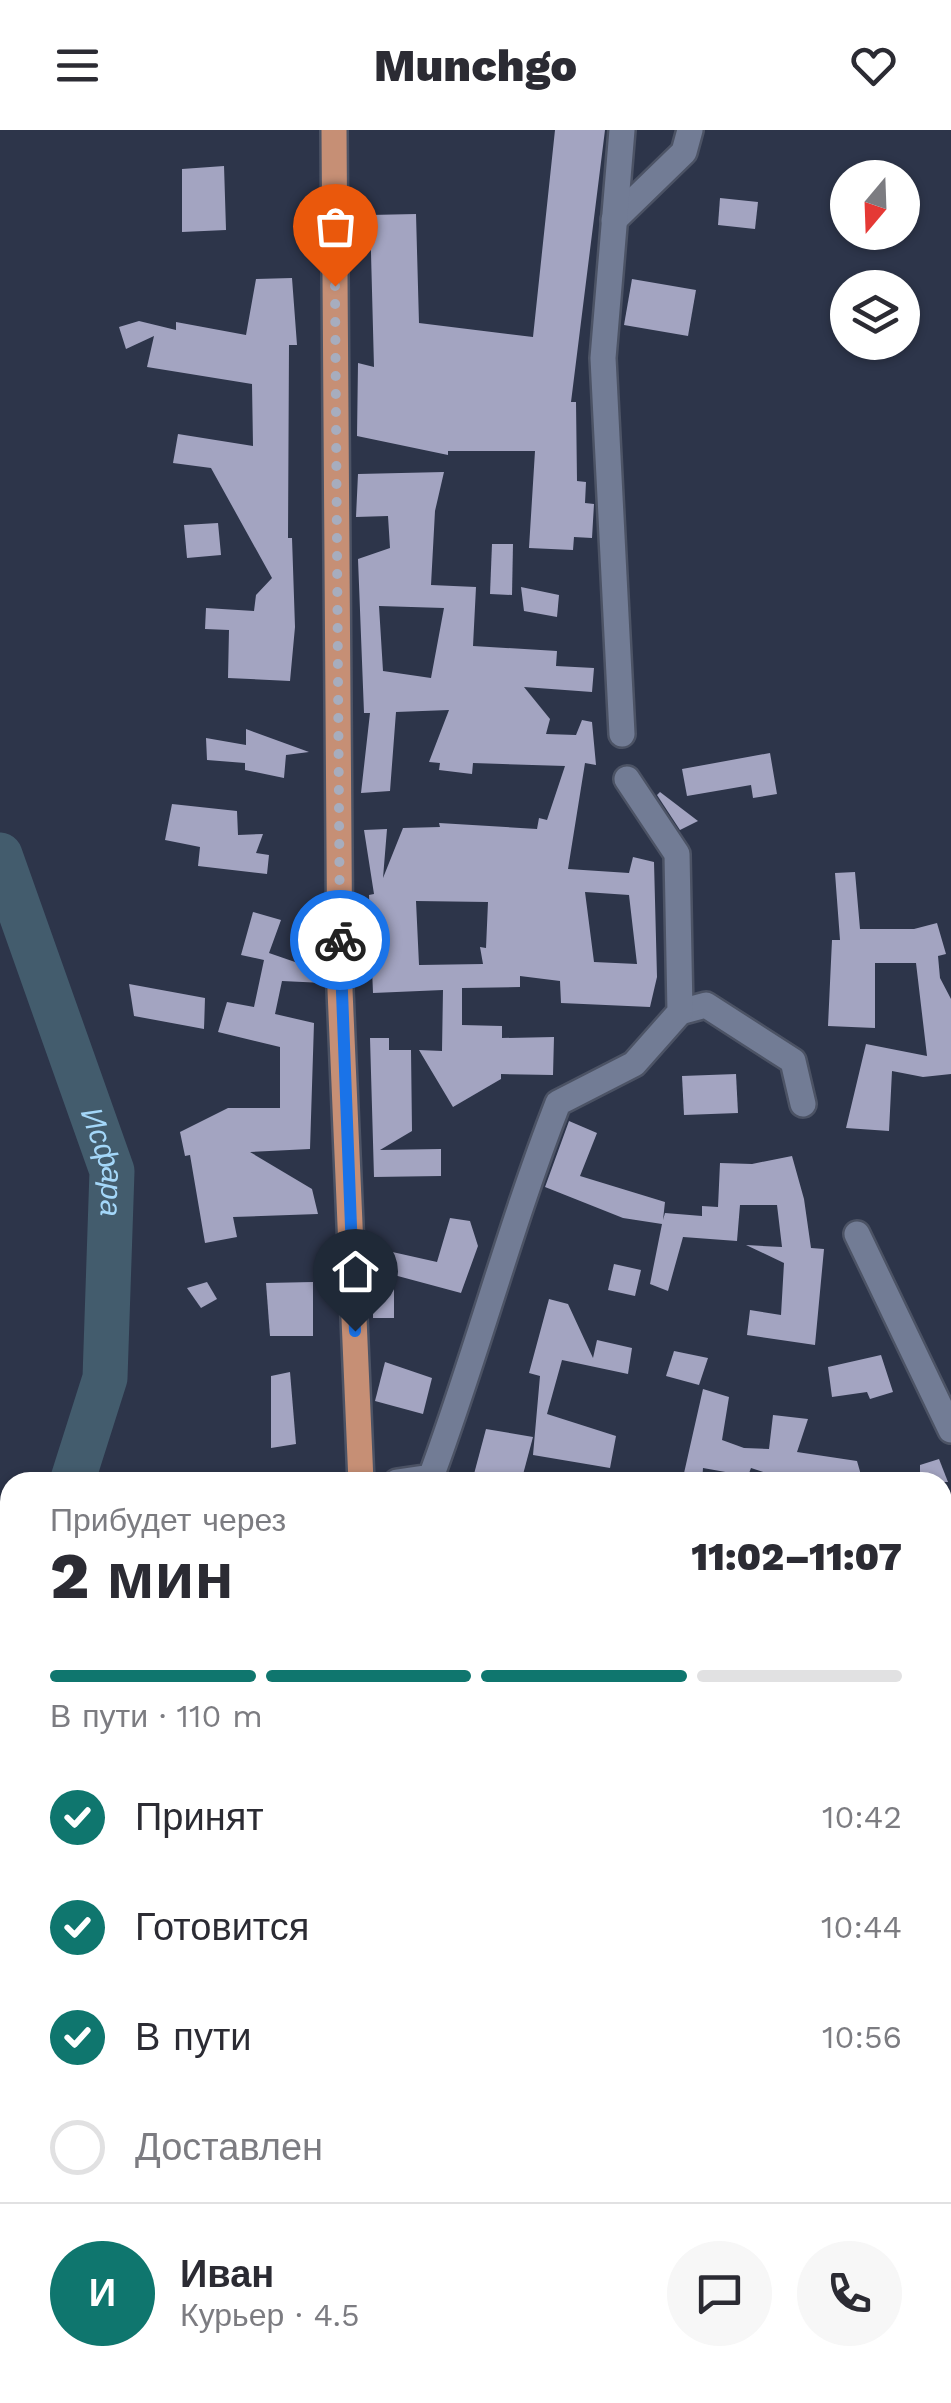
<!DOCTYPE html>
<html lang="ru">
<meta charset="utf-8">
<style>
body{margin:0;font-family:"Work Sans",sans-serif;background:#f7f7f7;color:#2b2b33;height:100vh;display:flex;flex-direction:column;font-size:38px;white-space:nowrap}
*{box-sizing:border-box;margin:0}
p{font-size:32px;color:#7c7c81}
.icon{flex:none;width:55px;height:55px;fill:none;stroke:currentColor;stroke-width:2;stroke-linecap:round;stroke-linejoin:round}
.map{position:relative;flex:1;overflow:hidden}
.drawer{position:absolute;left:0px;top:1342px;width:952px;height:932px;display:flex;flex-direction:column;background:#fff;border-radius:30px 30px 0 0;box-shadow:0 2px 8px #0004}
.drawer>*{flex:none}
.needle{width:65px;rotate:199deg}
.controls{position:absolute;left:830px;top:30px;display:grid;gap:20px}
.controls a{display:grid;place-items:center;width:90px;height:90px;border-radius:50%;background:#fff;box-shadow:0 2px 8px #0004;font-size:50px}
.pin{position:absolute;display:grid;place-items:center;width:85px;height:85px;color:#fff;margin:-102px -42px;border-radius:50% 50% 50% 0;rotate:-45deg;box-shadow:0 0 10px #0007}
.pin .icon{rotate:45deg}
.courier{position:absolute;display:grid;place-items:center;width:100px;height:100px;margin:-50px;border:8px solid #1a73e8;border-radius:50%;background:#fff;color:#222;box-shadow:0 2px 12px #0007}
.headline em{font-style:normal;font-weight:800}
.headline div{display:flex;flex-direction:column-reverse}
.headline{display:flex;align-items:center;justify-content:space-between;height:170px;padding:0 50px}
h1{font-size:65px;font-weight:800;line-height:75px}
.bar{display:grid;grid-template-columns:repeat(4,1fr);gap:15px 10px;align-content:center;height:120px;padding:0 50px}
.bar i{height:12px;border-radius:8px;background:#e1e1e2}
.bar .current{background:#0f766e}
.bar p{grid-column:span 4}
.line{display:flex;align-items:center;gap:25px;padding:0 50px;border-top:2px solid #e1e1e2}
.line div{flex:1}
.round{display:grid;place-items:center;flex:none;width:105px;height:105px;border-radius:52px;background:#f7f7f7}
ol{padding:0 50px;list-style:none}
li{display:flex;align-items:center;gap:30px;height:110px}
li p{margin-inline-start:auto}
li .icon{padding:10px;border-radius:50%;background:#0f766e;color:#fff;stroke-width:4}
li:last-child{color:#7c7c81}
li i{width:55px;height:55px;border:5px solid #e1e1e2;border-radius:50%}
header{display:flex;justify-content:space-between;align-items:center;height:130px;padding:0 50px;background:#fff;font-size:45px;font-weight:800}
.map>svg:first-child{display:block}
.lines{fill:none;stroke-linecap:round;stroke-linejoin:round}
.river{stroke:#435c6d;stroke-width:45}
.building{fill:#a3a4c1;fill-rule:evenodd}
.minor-casing{stroke:#4c5365;stroke-width:30}
.major-casing{stroke:#4c5365;stroke-width:30}
.minor{stroke:#727c95;stroke-width:25}
.major{stroke:#c68f75;stroke-width:25}
.done{stroke:#a7adbe;stroke-width:10;stroke-dasharray:0 18}
.route{stroke:#1a73e8;stroke-width:12}
.labels{text-anchor:middle;stroke-width:10;stroke-linejoin:round;paint-order:stroke}
.water-label{font-size:30px;font-style:italic;fill:#a4d7f9;stroke:#232b3f}
</style>
<header><svg class="icon" aria-label="menu" viewBox="0 0 24 24"><path d="M4 6h16M4 12h16M4 18h16"/></svg>Munchgo<svg class="icon" aria-label="heart" viewBox="0 0 24 24"><path d="M12 20l-8-8c-3-5 5-10 8-4 3-6 11-1 8 4z"/></svg></header>
<div class="map">
<svg width="951" height="2273" viewBox="0 0 951 2273">
<rect width="100%" height="100%" fill="#2d354a"/>
<g class="lines">
<g class="river">
<path id="s1" d="M 0,725 L 112,1041 L 105,1248 L 72,1352"/>
<polyline points="0,1821 10,1795"/>
</g>
</g>
<g class="building">
<polygon points="555,0 605,0 571,272 576,272 577,351 586,352 585,373 594,374 592,408 574,407 573,420 529,418 535,321 448,321 448,325 357,306 358,233 374,237 370,85 416,84 419,193 533,207"/>
<polygon points="224,36 226,100 182,102 182,39"/>
<polygon points="720,68 758,72 755,99 718,95"/>
<polygon points="292,148 297,215 289,215 288,408 292,408 295,497 290,551 228,548 229,500 205,499 206,478 254,481 256,465 272,448 211,338 173,333 178,304 253,316 252,254 147,237 154,206 126,219 119,197 139,191 176,200 176,192 246,205 256,149"/>
<polygon points="632,149 696,160 688,206 624,195"/>
<path d="M 444,342 L 435,381 L 431,455 L 476,457 L 473,516 L 557,521 L 556,536 L 594,538 L 592,562 L 524,557 L 550,589 L 546,604 L 576,605 L 582,590 L 592,592 L 596,635 L 585,633 L 568,739 L 629,743 L 633,727 L 654,732 L 657,847 L 650,877 L 561,873 L 560,851 L 520,846 L 520,857 L 462,858 L 462,895 L 502,896 L 502,908 L 554,907 L 553,945 L 501,944 L 501,949 L 453,977 L 419,920 L 442,921 L 443,860 L 373,863 L 369,765 L 374,764 L 364,700 L 387,699 L 383,748 L 403,698 L 440,697 L 439,693 L 537,699 L 539,688 L 547,690 L 565,636 L 473,633 L 472,644 L 439,640 L 440,633 L 429,632 L 449,580 L 396,582 L 390,661 L 361,663 L 370,583 L 364,583 L 358,429 L 390,418 L 388,386 L 356,387 L 358,344 ZM 379,476 L 444,478 L 431,548 L 383,541 ZM 585,762 L 629,765 L 637,834 L 594,832 ZM 416,771 L 488,772 L 486,818 L 480,817 L 483,834 L 419,835 Z"/>
<polygon points="218,393 221,425 187,428 184,395"/>
<polygon points="492,414 513,414 512,465 490,464"/>
<polygon points="521,457 559,465 557,487 524,481"/>
<polygon points="246,599 309,622 286,625 284,648 245,640 245,633 207,630 206,608 246,615"/>
<polygon points="770,623 777,664 753,668 751,655 687,666 682,639"/>
<polygon points="660,662 698,691 680,700 657,665"/>
<polygon points="172,674 237,681 238,705 263,704 256,723 269,725 267,744 198,736 200,717 165,710"/>
<polygon points="855,742 860,799 914,799 937,793 946,824 938,826 940,848 951,869 951,944 923,947 892,941 889,1001 846,998 866,914 927,926 916,833 875,833 875,898 828,896 832,810 840,810 835,743"/>
<polygon points="253,782 281,790 269,823 324,842 324,853 282,851 275,884 314,893 310,1019 250,1022 312,1059 318,1084 233,1087 237,1107 205,1113 190,1025 185,1026 180,1002 228,978 280,978 280,917 218,902 227,872 254,877 264,830 241,825"/>
<polygon points="129,854 205,868 204,899 134,886"/>
<polygon points="370,908 389,908 389,920 411,920 412,1001 380,1020 441,1019 441,1046 374,1047"/>
<polygon points="736,944 738,983 684,985 682,946"/>
<polygon points="569,991 597,1003 580,1046 665,1072 663,1090 665,1083 702,1086 702,1076 718,1077 720,1033 752,1034 792,1026 804,1069 811,1118 824,1119 815,1215 747,1205 750,1180 781,1185 784,1133 746,1115 782,1117 777,1075 740,1075 737,1111 683,1107 668,1161 650,1154 662,1094 623,1088 545,1057"/>
<polygon points="450,1088 470,1091 478,1116 461,1163 394,1145 394,1188 373,1188 373,1140 368,1136 379,1119 437,1132"/>
<polygon points="614,1134 641,1140 635,1166 608,1160"/>
<polygon points="207,1152 217,1169 201,1178 187,1158"/>
<polygon points="313,1152 313,1206 270,1206 266,1153"/>
<polygon points="549,1169 568,1174 593,1228 597,1210 632,1218 628,1244 562,1230 547,1284 616,1306 610,1338 533,1325 540,1246 529,1243"/>
<polygon points="674,1221 708,1228 699,1255 666,1246"/>
<polygon points="881,1225 893,1262 870,1269 867,1262 832,1267 828,1237"/>
<polygon points="385,1232 432,1248 423,1284 375,1271"/>
<polygon points="290,1242 296,1314 271,1318 271,1246"/>
<polygon points="703,1259 729,1267 722,1310 744,1318 769,1319 773,1285 808,1289 797,1322 857,1331 863,1352 793,1352 751,1338 748,1346 703,1338 702,1352 682,1352"/>
<polygon points="486,1299 533,1307 521,1352 474,1344"/>
<polygon points="939,1329 948,1352 920,1352 920,1335"/>
</g>
<g class="lines">
<g class="minor-casing">
<g id="minor">
<polyline points="614,90 684,22 690,0"/>
<polyline points="622,604 603,228 622,0"/>
<polyline points="680,882 706,875 793,931 803,974"/>
<polyline points="857,1104 951,1300"/>
<path d="M 397,1352 L 431,1347 C 477,1223 510,1096 558,973 L 634,934 L 680,882 L 677,724 L 627,649"/>
<polyline points="0,1593 10,1594"/>
</g>
</g>
<g class="major-casing">
<g id="major">
<polyline points="334,0 340,860 361,1352"/>
<polyline points="362,2273 362,2265"/>
</g>
</g>
<use href="#minor" class="minor"/>
<use href="#major" class="major"/>
</g>
<g class="lines">
<polyline class="done" points="335,156 340,810"/>
<polyline class="route" points="340,810 355,1201"/>
</g>
<g class="labels">
<g class="water-label">
<text dy="10" stroke="none"><textPath href="#s1" startOffset="325">Исфара</textPath></text>
</g>
</g>
</svg>
<div class="controls">
<a><svg class="needle" viewBox="-14 -14 28 28"><path d="M0-13l5 13h-10z" fill="#e53935"/><path d="M0 13l5-13h-10z" fill="#7c7c81"/></svg></a>
<a><svg class="icon" aria-label="layers" viewBox="0 0 24 24"><path d="M12 4l9 5-9 5-9-5zM3 14l9 5 9-5"/></svg></a>
</div>
<div class="pin" style="left:335px;top:156px;background:#ea580c"><svg class="icon" aria-label="bag" viewBox="0 0 24 24"><path d="M5 8h14l-1 12H6zM9 8a3 3 0 0 1 6 0"/></svg></div>
<div class="pin" style="left:355px;top:1201px;background:#1f2937"><svg class="icon" aria-label="home" viewBox="0 0 24 24"><path d="M3 11l9-7 9 7M6 9v11h12V9"/></svg></div>
<div class="courier" style="left:340px;top:810px"><svg class="icon" aria-label="bike" viewBox="0 0 24 24"><circle cx="6" cy="16" r="4"/><circle cx="18" cy="16" r="4"/><path d="M6 16l4-8h5l3 8M10 8l3 8H6M13 5h3"/></svg></div>
<section class="drawer">
<div class="headline"><div><h1>2 мин</h1><p>Прибудет через</p></div><em>11:02–11:07</em></div>
<div class="bar"><i class="current"></i><i class="current"></i><i class="current"></i><i></i><p>В пути · 110 m</p></div>
<ol>
<li><svg class="icon" aria-label="check" viewBox="0 0 24 24"><path d="M5 12l5 5 9-10"/></svg>Принят<p>10:42</p></li>
<li><svg class="icon" aria-label="check" viewBox="0 0 24 24"><path d="M5 12l5 5 9-10"/></svg>Готовится<p>10:44</p></li>
<li><svg class="icon" aria-label="check" viewBox="0 0 24 24"><path d="M5 12l5 5 9-10"/></svg>В пути<p>10:56</p></li>
<li><i></i>Доставлен</li>
</ol>
<div class="line" style="height:180px"><b class="round" style="background:#0f766e;color:#fff">И</b><div><b>Иван</b><p>Курьер · 4.5</p></div><a class="round"><svg class="icon" aria-label="chat" viewBox="0 0 24 24"><path d="M4 5h16v11H9l-5 4z"/></svg></a><a class="round"><svg class="icon" aria-label="phone" viewBox="0 0 24 24"><path d="M5 4h4l2 5-3 2q2 4 5 5l2-3 5 2v4C11 20 4 13 5 4z"/></svg></a></div>
</section>
</div>
